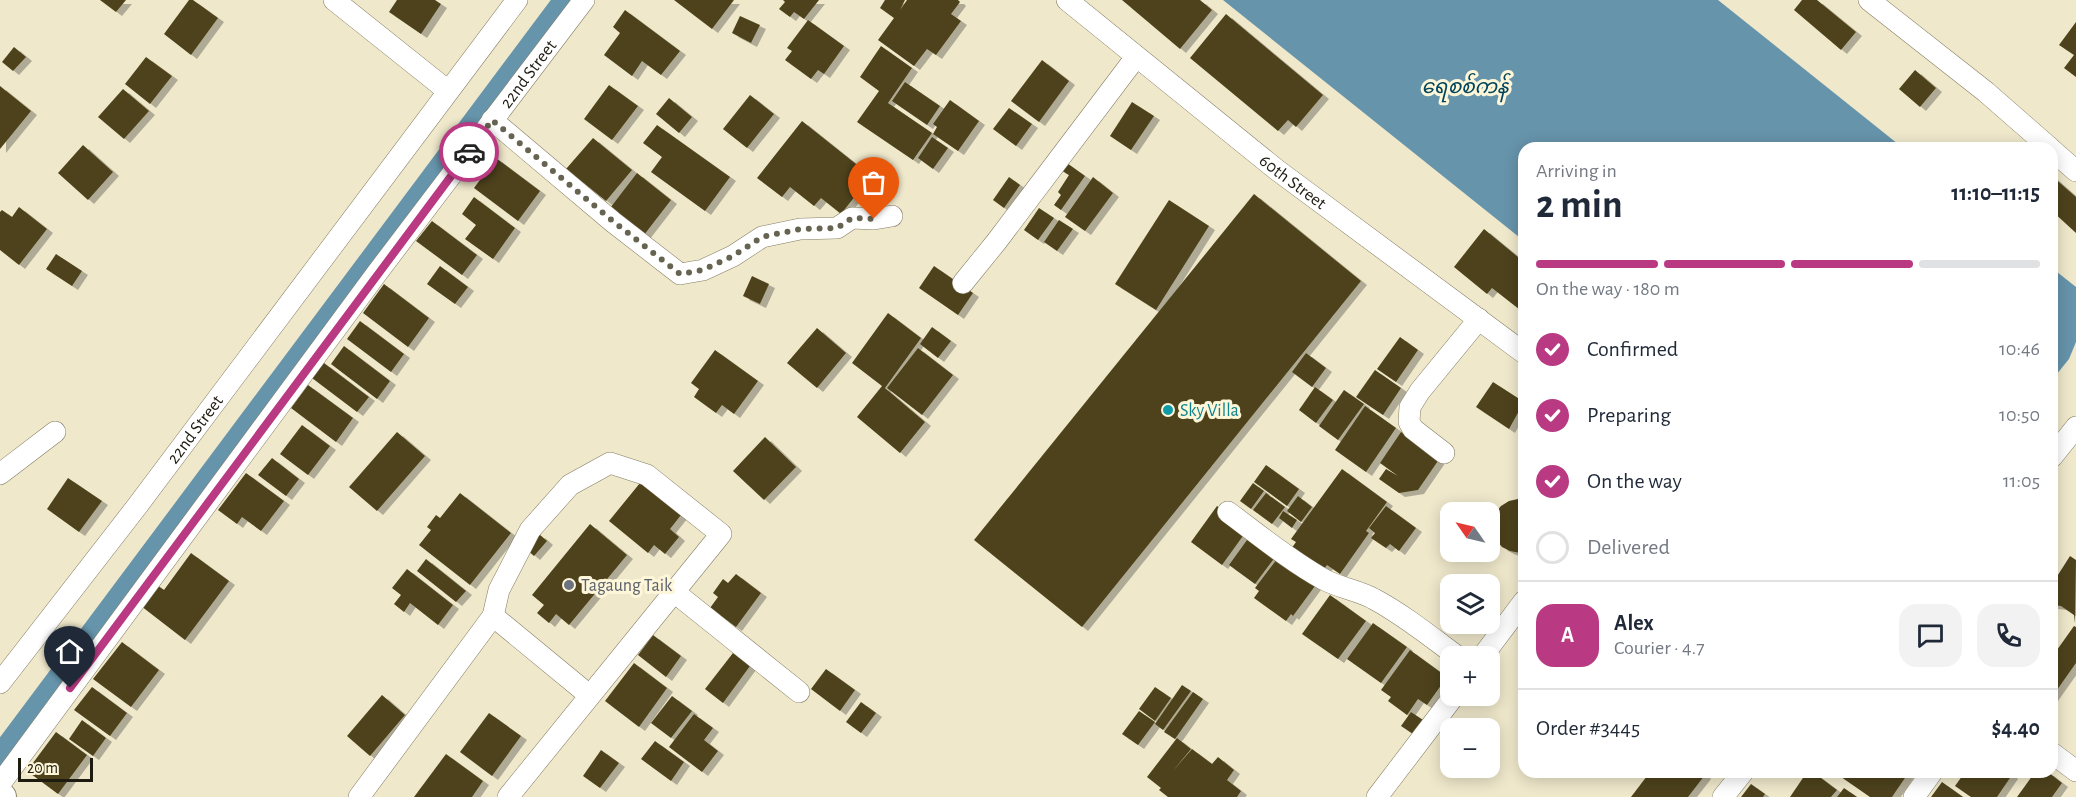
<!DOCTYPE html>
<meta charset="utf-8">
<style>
body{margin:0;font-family:"Alegreya Sans","Noto Sans Myanmar",sans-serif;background:#f2f2f3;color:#1f2937;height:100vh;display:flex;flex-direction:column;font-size:22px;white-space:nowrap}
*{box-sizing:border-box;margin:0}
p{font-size:20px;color:#747a83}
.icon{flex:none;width:33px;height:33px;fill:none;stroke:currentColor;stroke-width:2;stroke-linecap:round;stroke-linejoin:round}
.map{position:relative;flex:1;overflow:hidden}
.side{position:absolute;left:1518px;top:142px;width:540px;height:636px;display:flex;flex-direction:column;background:#fff;border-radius:18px;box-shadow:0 3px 15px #0003}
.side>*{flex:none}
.needle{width:39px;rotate:304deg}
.buttons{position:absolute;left:1440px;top:502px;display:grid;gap:12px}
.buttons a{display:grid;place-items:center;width:60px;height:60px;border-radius:12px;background:#fff;box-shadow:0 3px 15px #0003;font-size:30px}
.scale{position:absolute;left:18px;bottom:15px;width:75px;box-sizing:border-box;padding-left:6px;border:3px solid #1e1b10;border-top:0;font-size:16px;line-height:21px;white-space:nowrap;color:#1e1b10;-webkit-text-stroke:4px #fdf6d8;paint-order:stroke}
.pin{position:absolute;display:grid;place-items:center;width:51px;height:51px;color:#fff;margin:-62px -26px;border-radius:50% 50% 50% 0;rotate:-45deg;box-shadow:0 0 6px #0007}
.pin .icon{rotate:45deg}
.courier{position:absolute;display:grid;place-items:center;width:60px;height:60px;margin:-30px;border:4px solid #b93983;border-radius:50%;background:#fff;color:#222;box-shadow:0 2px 8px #0007}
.summary em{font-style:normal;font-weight:700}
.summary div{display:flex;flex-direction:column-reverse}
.summary{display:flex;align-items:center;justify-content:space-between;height:102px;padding:0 18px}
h1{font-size:39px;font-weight:700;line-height:45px}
.bar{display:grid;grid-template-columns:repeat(4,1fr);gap:9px 6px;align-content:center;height:72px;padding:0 18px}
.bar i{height:8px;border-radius:4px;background:#e0e1e3}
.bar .current{background:#b93983}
.bar p{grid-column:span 4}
.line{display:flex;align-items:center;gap:15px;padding:0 18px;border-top:2px solid #e0e1e3}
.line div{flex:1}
.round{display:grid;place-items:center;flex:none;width:63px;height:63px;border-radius:18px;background:#f2f2f3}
ol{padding:0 18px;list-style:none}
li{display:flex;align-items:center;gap:18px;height:66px}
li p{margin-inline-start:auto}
li .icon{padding:6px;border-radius:50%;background:#b93983;color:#fff;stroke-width:4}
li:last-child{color:#747a83}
li i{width:33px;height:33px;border:3px solid #e0e1e3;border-radius:50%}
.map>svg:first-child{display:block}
.water{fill:#6694ab}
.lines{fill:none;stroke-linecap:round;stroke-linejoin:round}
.canal{stroke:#6694ab;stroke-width:26}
.building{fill:#4d431a;filter:url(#shadow)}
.minor-casing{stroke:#847d63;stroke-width:22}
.secondary-casing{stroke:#847d63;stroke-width:30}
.minor{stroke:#fff;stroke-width:21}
.secondary{stroke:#fff;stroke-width:28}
.done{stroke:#676351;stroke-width:6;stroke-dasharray:0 10.8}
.route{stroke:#b93983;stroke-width:8}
.culture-dot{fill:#0f9aa8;stroke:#fdf6d8;stroke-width:2}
.worship-dot{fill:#6b7280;stroke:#fdf6d8;stroke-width:2}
.labels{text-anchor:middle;stroke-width:6;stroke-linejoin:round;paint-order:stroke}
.street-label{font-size:18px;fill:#1e1b10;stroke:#fdf6d8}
.culture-label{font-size:18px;fill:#0d838f;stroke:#fdf6d8;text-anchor:start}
.worship-label{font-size:18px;fill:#5b616d;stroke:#fdf6d8;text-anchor:start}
.water-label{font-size:20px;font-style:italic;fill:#01445d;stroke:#fdf6d8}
</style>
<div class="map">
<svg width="2076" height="797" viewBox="0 0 2076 797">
<defs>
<filter id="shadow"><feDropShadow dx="6" dy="4" stdDeviation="0" flood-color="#0004"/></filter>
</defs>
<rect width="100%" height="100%" fill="#efe8cb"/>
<g class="water">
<polygon points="1223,0 1718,0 1903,148 1524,148 1524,241"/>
<polygon points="2052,268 2076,287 2076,342 2069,359 2052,380"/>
</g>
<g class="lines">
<polyline class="canal" points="0,759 567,0"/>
</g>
<g class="building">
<polygon points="100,0 126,0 116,12"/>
<polygon points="189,0 193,0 218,18 191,55 164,34"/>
<polygon points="397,0 435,0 441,4 421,34 389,12"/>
<polygon points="674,0 734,0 712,29"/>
<polygon points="783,0 819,0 804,19 794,12 790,17 779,9 785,2"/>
<polygon points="885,0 905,0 900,10 907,0 958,0 960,2 951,14 961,21 936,55 927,49 914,66 878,40 894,18 880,8"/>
<polygon points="1122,0 1200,0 1212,10 1180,49"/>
<polygon points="1802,0 1817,0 1856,32 1841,50 1794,10"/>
<polygon points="625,10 680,51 661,75 642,61 632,76 604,55 620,33 613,27"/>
<polygon points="1226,14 1323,95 1296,127 1288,120 1278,131 1190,58"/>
<polygon points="740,16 760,25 751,43 732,33"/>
<polygon points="808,20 844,46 824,74 818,70 811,79 785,60 792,51 787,48"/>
<polygon points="2076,22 2076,77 2064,68 2074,55 2059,45"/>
<polygon points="881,46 912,68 888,103 932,133 913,160 857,122 879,91 860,77"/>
<polygon points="14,47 26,57 13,71 2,62"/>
<polygon points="146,57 172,76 150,104 125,84"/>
<polygon points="1042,60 1069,81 1039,122 1011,101"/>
<polygon points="1915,70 1936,88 1920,107 1899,89"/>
<polygon points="905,82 940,106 927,125 892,101"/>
<polygon points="609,85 638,106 612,140 584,119"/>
<polygon points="0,86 31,111 0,149"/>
<polygon points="123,89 149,111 124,139 98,117"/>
<polygon points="750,95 774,114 747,148 723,129"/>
<polygon points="669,98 692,117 679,133 656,114"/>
<polygon points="950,100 979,121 958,151 933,134 937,127 933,124"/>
<polygon points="1132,102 1154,116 1131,150 1110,136"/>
<polygon points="1009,108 1032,124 1016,146 993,129"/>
<polygon points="802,121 871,176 841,214 821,198 814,206 790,187 782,197 757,178"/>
<polygon points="657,125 730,177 705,211 651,172 662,157 643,143"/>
<polygon points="932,137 948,148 933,169 918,158"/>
<polygon points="593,138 632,170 606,201 566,169"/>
<polygon points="83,145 113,172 88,200 58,173"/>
<polygon points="496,158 540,191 518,221 474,188"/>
<polygon points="1064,161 1085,176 1061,210 1054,205 1061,195 1058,192 1069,175 1059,169"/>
<polygon points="637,173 671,200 644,235 610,208"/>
<polygon points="2052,176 2076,197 2076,233 2052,211"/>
<polygon points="1009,177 1020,185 1004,208 993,200"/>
<polygon points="1093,177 1113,193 1085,231 1065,217"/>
<polygon points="1254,194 1361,281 1082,627 974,540"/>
<polygon points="474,197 515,228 493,259 465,239 476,225 462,214"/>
<polygon points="1169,200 1209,226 1156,310 1115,284"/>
<polygon points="19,207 47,229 19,265 0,250 0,212 2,210 12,217"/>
<polygon points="1039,208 1054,218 1038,240 1024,230"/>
<polygon points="1059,220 1073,229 1057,251 1044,242"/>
<polygon points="432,221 477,255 462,275 416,241"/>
<polygon points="1484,229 1524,262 1524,313 1492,288 1487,294 1454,267"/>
<polygon points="56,254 82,271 72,286 46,269"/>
<polygon points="440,266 468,287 455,304 427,284"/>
<polygon points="934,266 973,293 958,315 919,288"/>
<polygon points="752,276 769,284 760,304 743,296"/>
<polygon points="384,284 429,318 408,347 363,313"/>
<polygon points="888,313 921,338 885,388 925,422 900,453 857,417 882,386 852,363"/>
<polygon points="360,321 404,354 391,372 347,339"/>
<polygon points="932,327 951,341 938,358 920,344"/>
<polygon points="817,328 846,353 817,388 787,363"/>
<polygon points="1400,337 1418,350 1396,382 1377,369"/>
<polygon points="344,346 390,381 377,399 331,364"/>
<polygon points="918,348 953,375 922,415 887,388"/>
<polygon points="715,350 758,381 734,414 722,405 716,413 694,397 699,389 691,383"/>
<polygon points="1306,353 1326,368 1312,387 1292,372"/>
<polygon points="324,363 369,397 357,412 312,378"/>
<polygon points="1375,370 1401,388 1383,415 1356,397"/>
<polygon points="1493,382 1524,402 1509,429 1476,407"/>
<polygon points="308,385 353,418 336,442 291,408"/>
<polygon points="1315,387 1333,400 1316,423 1299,410"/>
<polygon points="1344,390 1364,404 1338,440 1319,426"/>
<polygon points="1365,406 1396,428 1366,472 1335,450"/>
<polygon points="302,425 330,446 308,475 280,454"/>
<polygon points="397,432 425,456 377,511 349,487"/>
<polygon points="1401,432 1440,458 1418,490 1399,493 1379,479 1386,469 1398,476 1380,463"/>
<polygon points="765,437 796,467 764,500 733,471"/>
<polygon points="272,458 299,479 286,496 258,475"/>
<polygon points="1266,465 1299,489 1287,506 1254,482"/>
<polygon points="1342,469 1387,502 1366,531 1369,533 1340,574 1327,565 1322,572 1291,549 1296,542 1291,539"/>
<polygon points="246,473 284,501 261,531 242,517 237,524 218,510"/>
<polygon points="68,478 102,501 79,532 47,509"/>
<polygon points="640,483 681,515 670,529 679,537 665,554 654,545 648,553 609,521"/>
<polygon points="1253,483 1264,491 1251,509 1240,501"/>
<polygon points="460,493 511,533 470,585 419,545 431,530 427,527 436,515 440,518"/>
<polygon points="1266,493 1285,507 1272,524 1253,510"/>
<polygon points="1298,496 1312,507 1301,522 1287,511"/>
<polygon points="1518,499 1524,500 1524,552 1520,553 1510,551 1502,547 1496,540 1492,531 1492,522 1495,513 1501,506 1509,501"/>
<polygon points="1217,506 1248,529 1222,565 1191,542"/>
<polygon points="1386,506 1416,528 1399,551 1390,544 1386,548 1371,538 1375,533 1369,528"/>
<polygon points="1283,511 1297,520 1292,528 1279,518"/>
<polygon points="590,524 627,555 569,625 556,614 549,623 537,613 544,605 532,595"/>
<polygon points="1252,533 1279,552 1255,584 1229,565"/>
<polygon points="539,534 547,541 534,556 526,549"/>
<polygon points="191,553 229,581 185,640 141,606 157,585 164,590"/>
<polygon points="2070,556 2076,560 2075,623 2074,615 2061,606 2052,605 2052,591 2058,584 2056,578"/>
<polygon points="426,559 466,591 456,602 417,571"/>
<polygon points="1277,559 1315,586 1293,616 1291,614 1286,621 1254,598 1259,591 1255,588"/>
<polygon points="407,569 453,605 438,625 410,603 404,612 394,604 401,595 392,588"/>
<polygon points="736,574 761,593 736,627 710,608 718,597 713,593 723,579 728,583"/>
<polygon points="1330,595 1366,621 1338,659 1302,634"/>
<polygon points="1373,623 1407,647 1381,683 1347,659"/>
<polygon points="2074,626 2076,627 2076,663 2052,697 2052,657"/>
<polygon points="653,635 681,656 666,677 638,655"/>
<polygon points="122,642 159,670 131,707 93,679"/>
<polygon points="1410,650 1447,677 1427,705 1418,699 1407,715 1388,701 1391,697 1381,690"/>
<polygon points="733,653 750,666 723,703 705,689"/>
<polygon points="634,663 667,688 639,727 605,701"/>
<polygon points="826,669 855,690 840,711 811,689"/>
<polygon points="1182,685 1191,691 1163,730 1155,724"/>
<polygon points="92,687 127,713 110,736 74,710"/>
<polygon points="1155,687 1171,698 1155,721 1139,709"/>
<polygon points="1193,692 1203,699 1175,739 1164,732"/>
<polygon points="382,695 405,715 370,756 347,736"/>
<polygon points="672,696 692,711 671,738 651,723"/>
<polygon points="861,702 876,713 861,733 846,722"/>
<polygon points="1139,711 1155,722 1138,745 1122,734"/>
<polygon points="1411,712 1426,722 1416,736 1401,726"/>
<polygon points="489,713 521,736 492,776 460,752"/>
<polygon points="694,714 713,728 704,740 718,751 702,772 669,747"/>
<polygon points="82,720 106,738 93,756 69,739"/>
<polygon points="56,732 87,755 58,794 27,771"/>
<polygon points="1177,738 1191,749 1172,772 1192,749 1212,764 1218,757 1234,770 1227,780 1241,791 1237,797 1168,797 1159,790 1161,788 1147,777"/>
<polygon points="655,741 684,762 671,781 641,759"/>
<polygon points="601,750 619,763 600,788 583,776"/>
<polygon points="446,754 483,781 472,797 414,797"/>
<polygon points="1650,772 1702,772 1705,775 1688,797 1631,797"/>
<polygon points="1807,772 1813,772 1837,790 1831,797 1790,797"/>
<polygon points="1834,772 1909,772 1892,797 1870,797"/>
<polygon points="1965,772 2009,772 2012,775 1997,797 1971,797 1955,786"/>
<polygon points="2035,772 2048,772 2062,783 2052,797 2017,797"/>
<polygon points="1942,782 1963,797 1931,797"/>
<polygon points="1751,784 1765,794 1763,797 1741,797"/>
<polygon points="1844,788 1857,797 1837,797"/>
</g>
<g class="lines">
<g class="minor-casing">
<g id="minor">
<polyline points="334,0 448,91"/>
<path id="s1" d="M 1067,0 L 1277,170 L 1524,353"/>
<polyline points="1869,0 1986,92 2050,148"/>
<polyline points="492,120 613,222 680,274 703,270 733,256 762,237 800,229 837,228 852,218 874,219 892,216"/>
<polyline points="2052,150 2076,171"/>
<polyline points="963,283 997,241 1136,57"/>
<polyline points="1444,453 1413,429 1409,422 1410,407 1420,391 1479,319"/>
<polyline points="2052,457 2076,427"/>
<polyline points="0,474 55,432"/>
<path d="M 1228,512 C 1259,535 1289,560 1323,579 C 1339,588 1358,590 1374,599 C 1404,615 1431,637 1458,657"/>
<polyline points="673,591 799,692"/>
<polyline points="493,616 589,695"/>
<polyline points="1482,657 1524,601"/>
<path id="s2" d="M 0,683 L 138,505 L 517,0"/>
<polyline points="2052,753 2076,771"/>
<path id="s3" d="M 0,784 L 377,273 L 584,0"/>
<polyline points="359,797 493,616 499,590 530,530 570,485 610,463 647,475 721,534 508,797"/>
<polyline points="1377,797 1454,696"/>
<polyline points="1723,797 1743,772"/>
<polyline points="1914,797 1932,772"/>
</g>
</g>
<g class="secondary-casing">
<polyline id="secondary" points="0,795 2,797"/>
</g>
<use href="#minor" class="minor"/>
<use href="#secondary" class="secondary"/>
</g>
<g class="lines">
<polyline class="done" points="469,152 492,120 614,222 680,274 703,270 733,256 762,237 800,229 837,228 852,218 874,219"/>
<polyline class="route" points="70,688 469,152"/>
</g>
<circle class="culture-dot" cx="1168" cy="410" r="6"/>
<circle class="worship-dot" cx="569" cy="585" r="6"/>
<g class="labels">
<g class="street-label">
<text dy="6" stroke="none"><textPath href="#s3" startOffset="885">22nd Street</textPath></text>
<text dy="6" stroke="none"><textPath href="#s1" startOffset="290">60th Street</textPath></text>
<text dy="6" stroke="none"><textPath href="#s2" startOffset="320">22nd Street</textPath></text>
</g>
<g class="culture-label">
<text x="1180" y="416">Sky Villa</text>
</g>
<g class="worship-label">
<text x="581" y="591">Tagaung Taik</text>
</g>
<g class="water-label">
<text x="1465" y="93">ရေစစ်ကန်</text>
</g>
</g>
</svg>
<div class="buttons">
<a><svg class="needle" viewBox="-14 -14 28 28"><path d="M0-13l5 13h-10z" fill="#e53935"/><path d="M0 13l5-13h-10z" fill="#747a83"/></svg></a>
<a><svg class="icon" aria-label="layers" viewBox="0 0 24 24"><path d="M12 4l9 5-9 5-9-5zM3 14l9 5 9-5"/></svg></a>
<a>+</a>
<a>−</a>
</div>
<div class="scale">20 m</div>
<div class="pin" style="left:874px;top:219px;background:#ea580c"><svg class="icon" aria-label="bag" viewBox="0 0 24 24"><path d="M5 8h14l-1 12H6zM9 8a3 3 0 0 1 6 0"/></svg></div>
<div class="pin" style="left:70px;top:688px;background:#1f2937"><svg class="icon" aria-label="home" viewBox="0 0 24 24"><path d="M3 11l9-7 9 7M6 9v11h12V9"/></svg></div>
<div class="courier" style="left:469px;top:152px"><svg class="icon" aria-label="car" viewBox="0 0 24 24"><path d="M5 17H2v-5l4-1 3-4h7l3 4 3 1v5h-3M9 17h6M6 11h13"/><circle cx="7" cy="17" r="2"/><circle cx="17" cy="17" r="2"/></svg></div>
<section class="side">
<div class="summary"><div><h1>2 min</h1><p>Arriving in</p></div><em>11:10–11:15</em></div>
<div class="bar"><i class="current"></i><i class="current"></i><i class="current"></i><i></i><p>On the way · 180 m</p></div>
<ol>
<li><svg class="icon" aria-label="check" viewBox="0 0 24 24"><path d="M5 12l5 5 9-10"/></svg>Confirmed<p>10:46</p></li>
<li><svg class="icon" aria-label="check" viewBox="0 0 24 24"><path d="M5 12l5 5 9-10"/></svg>Preparing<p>10:50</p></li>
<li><svg class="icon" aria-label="check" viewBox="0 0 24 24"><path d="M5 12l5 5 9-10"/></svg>On the way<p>11:05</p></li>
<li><i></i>Delivered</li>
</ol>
<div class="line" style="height:108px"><b class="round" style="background:#b93983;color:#fff">A</b><div><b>Alex</b><p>Courier · 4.7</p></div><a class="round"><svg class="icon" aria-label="chat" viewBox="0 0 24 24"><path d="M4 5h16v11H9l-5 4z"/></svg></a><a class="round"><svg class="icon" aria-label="phone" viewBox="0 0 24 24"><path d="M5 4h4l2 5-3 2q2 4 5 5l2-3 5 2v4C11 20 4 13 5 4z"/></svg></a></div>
<div class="line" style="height:78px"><div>Order #3445</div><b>$4.40</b></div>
</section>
</div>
